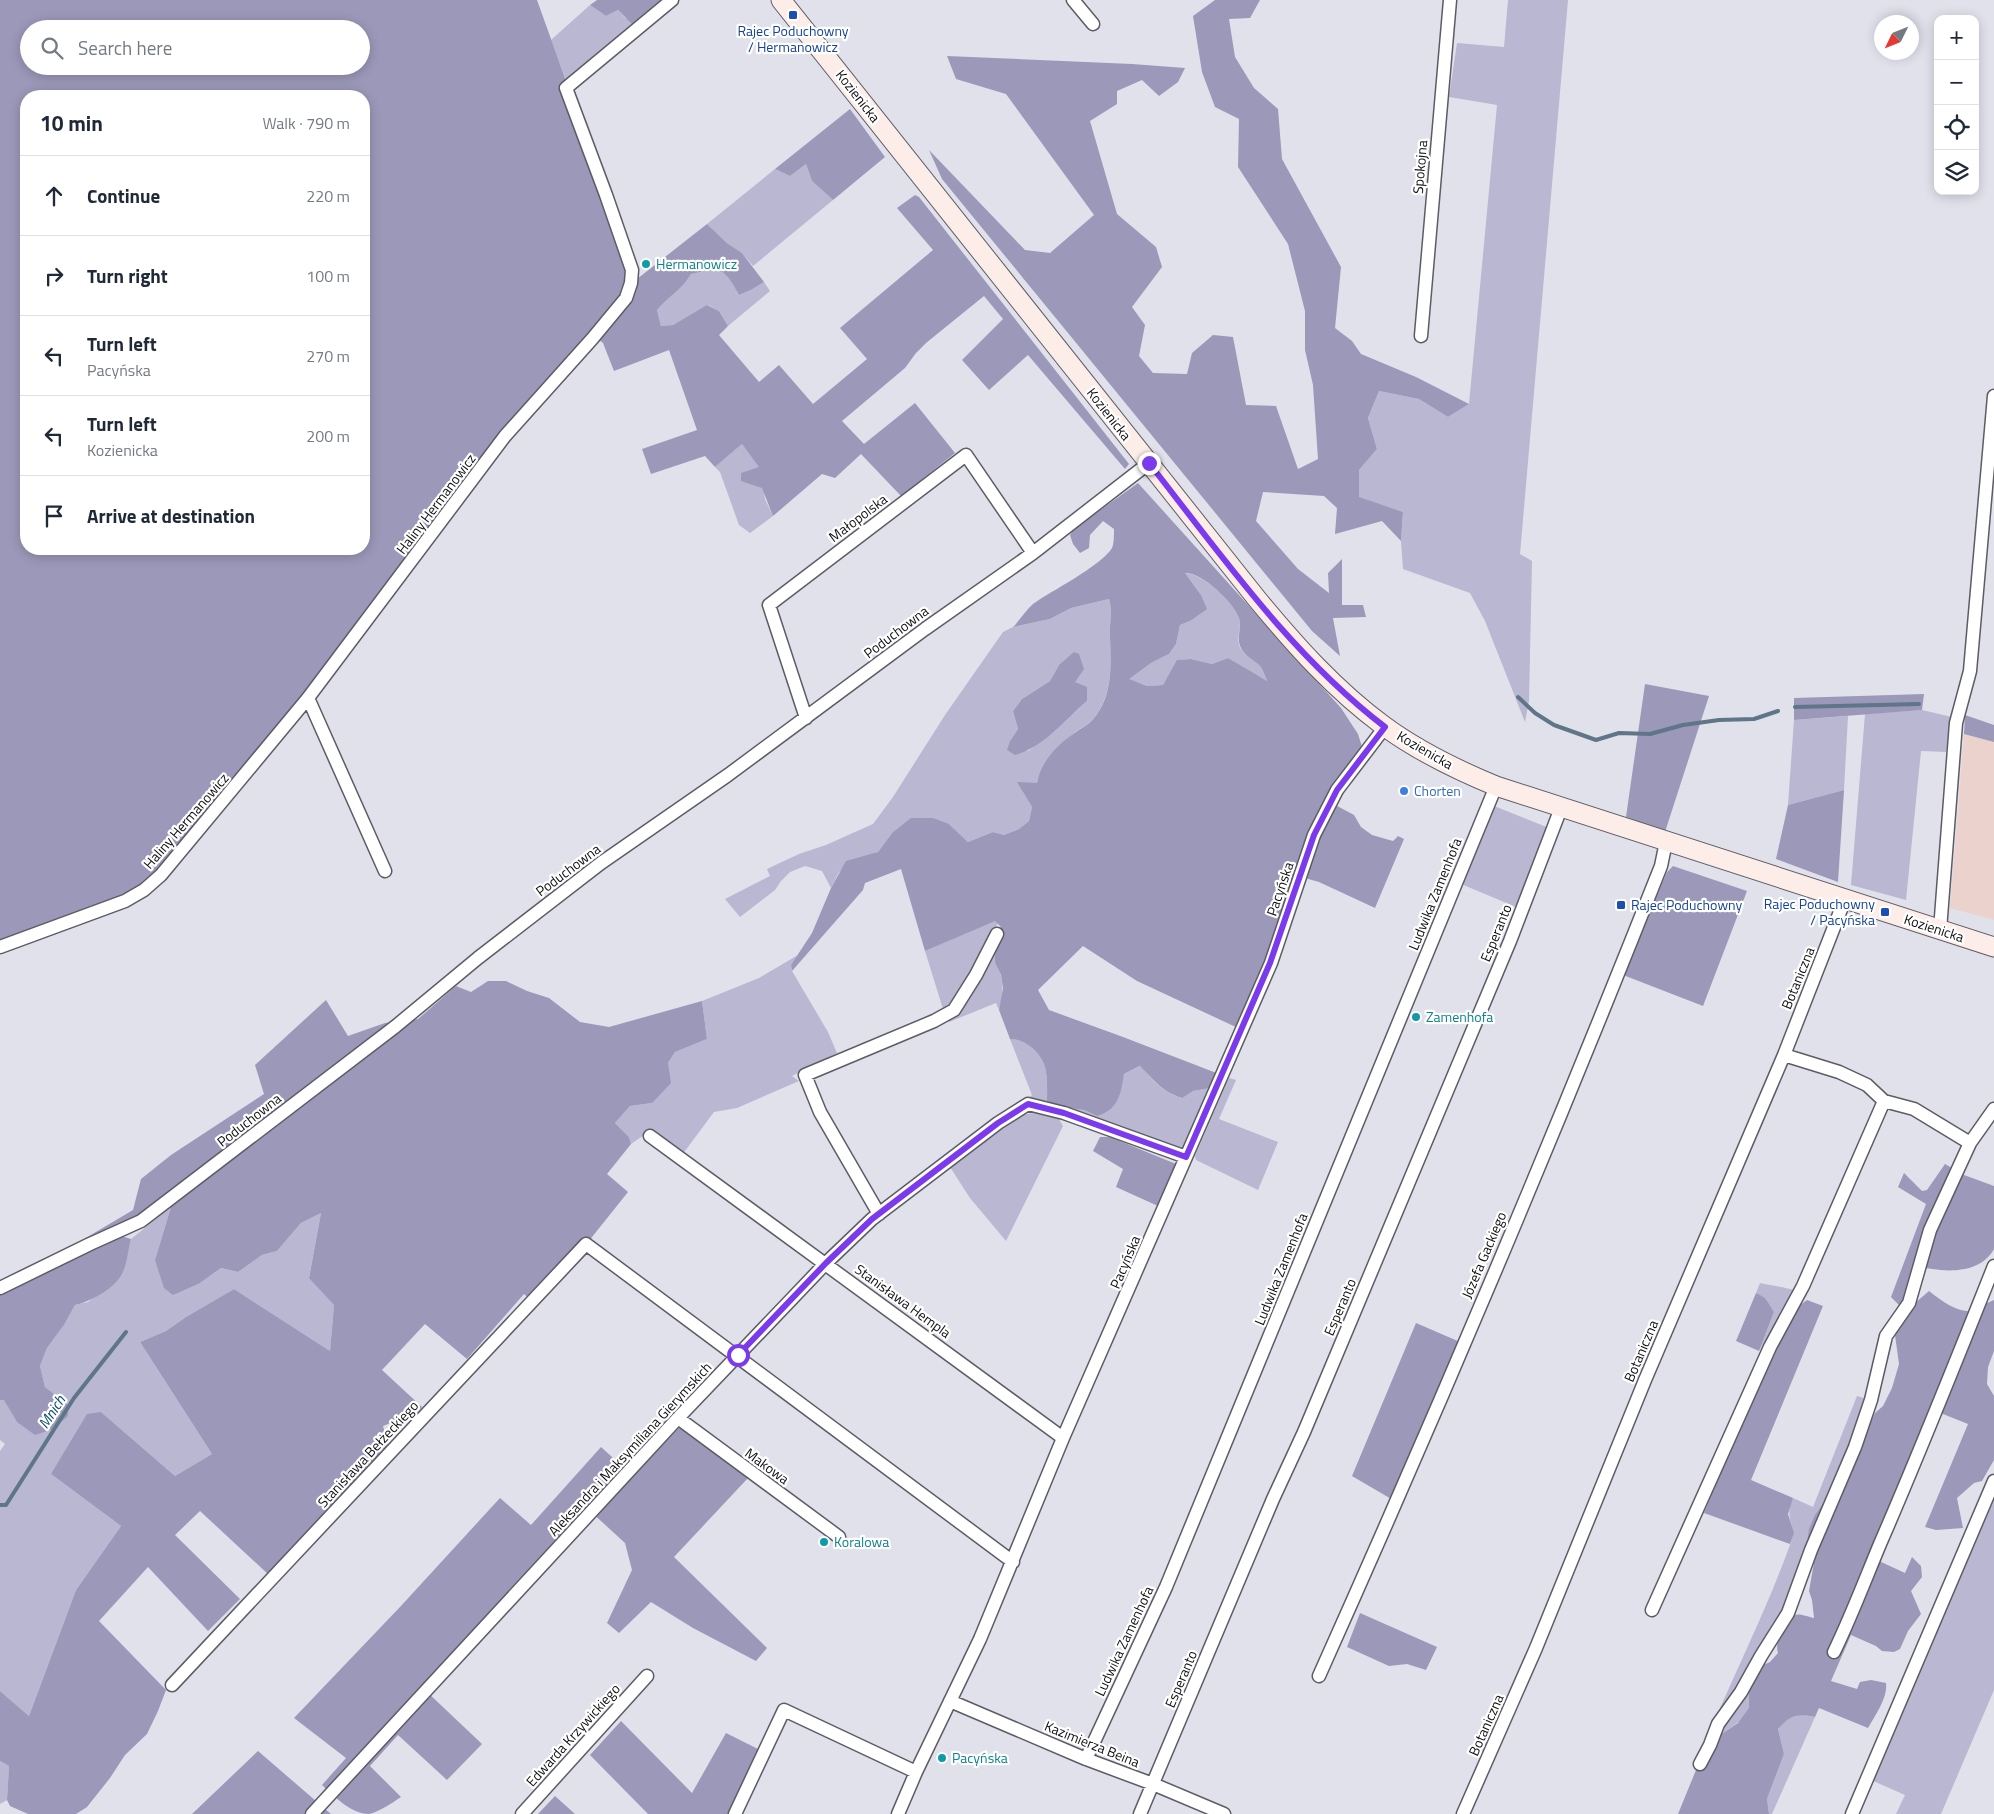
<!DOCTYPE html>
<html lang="en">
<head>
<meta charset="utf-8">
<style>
  body { margin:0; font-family:"Titillium Web",sans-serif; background:#f6f6f7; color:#1f2937 }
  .controls { position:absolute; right:15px; top:15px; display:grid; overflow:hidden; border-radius:10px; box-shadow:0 2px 12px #0003 }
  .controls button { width:45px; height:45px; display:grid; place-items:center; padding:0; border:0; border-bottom:1px solid #e0e1e3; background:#fff; color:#1f2937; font:25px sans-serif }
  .compass { position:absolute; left:1874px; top:15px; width:45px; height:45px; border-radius:50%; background:#fff; box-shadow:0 2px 12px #0003; rotate:227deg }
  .stop { position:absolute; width:15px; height:15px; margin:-11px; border:4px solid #7c3aed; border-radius:50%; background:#fff }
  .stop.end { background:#7c3aed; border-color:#fff; box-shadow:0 1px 5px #0008 }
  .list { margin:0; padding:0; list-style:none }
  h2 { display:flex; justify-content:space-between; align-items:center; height:65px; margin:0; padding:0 20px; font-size:21px }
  h2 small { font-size:16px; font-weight:400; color:#747a83 }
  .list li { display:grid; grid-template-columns:32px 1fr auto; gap:15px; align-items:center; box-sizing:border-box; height:80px; padding:0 20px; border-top:1px solid #e0e1e3 }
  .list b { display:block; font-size:19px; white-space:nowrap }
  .list p { margin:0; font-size:16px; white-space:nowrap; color:#747a83 }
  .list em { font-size:16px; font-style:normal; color:#747a83 }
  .icon { flex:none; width:28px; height:28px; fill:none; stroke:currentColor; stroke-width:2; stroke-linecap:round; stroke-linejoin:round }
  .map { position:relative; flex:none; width:1994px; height:1814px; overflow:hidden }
  .search { position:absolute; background:#fff; box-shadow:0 2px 12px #0003; left:20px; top:20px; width:350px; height:55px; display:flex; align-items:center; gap:12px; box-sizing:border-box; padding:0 18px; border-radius:28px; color:#747a83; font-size:19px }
  .panel { position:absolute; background:#fff; box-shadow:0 2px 12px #0003; left:20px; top:90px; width:350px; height:465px; border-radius:20px }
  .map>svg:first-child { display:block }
  .industrial { fill:#ecd2cd }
  .green { fill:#b9b7d1; fill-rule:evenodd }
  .forest { fill:#9b98b9; fill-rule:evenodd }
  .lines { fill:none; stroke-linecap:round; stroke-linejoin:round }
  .stream { stroke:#5e7687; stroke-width:4 }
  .street-casing { stroke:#5d5c65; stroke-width:15 }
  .secondary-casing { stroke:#5d5c65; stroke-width:21 }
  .street { stroke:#fff; stroke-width:12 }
  .secondary { stroke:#fdede8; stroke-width:19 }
  .route { stroke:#7c3aed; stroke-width:6 }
  .transit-dot { fill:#1a4fb4; stroke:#fff; stroke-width:2 }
  .culture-dot { fill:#0f9aa8; stroke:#fff; stroke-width:2 }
  .shop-dot { fill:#3f7fe0; stroke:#fff; stroke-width:2 }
  .labels { text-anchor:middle; stroke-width:4.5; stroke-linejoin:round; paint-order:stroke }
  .transit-label { font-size:14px; fill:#164399; stroke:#fff }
  .street-label { font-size:14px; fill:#0e0e11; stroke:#fff }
  .culture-label { font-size:14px; fill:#0d838f; stroke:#fff; text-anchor:start }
  .shop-label { font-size:14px; fill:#366cbe; stroke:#fff; text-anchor:start }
  .water-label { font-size:15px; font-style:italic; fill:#0e4e6c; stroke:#fff }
</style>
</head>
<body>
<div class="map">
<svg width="1994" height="1814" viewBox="0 0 1994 1814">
  <rect width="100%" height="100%" fill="#e1e1ec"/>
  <path class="industrial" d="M1964,734L1994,742V920L1950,908Z"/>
  <path class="green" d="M1508,0H1568L1520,554L1532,561L1529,701L1525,722L1485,621L1470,593L1403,569L1401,541L1403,512L1359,498V470L1377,449L1368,418L1379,391L1419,399L1448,417L1469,404L1497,105L1449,97L1457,43L1504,47Z
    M590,5L606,16L618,10L625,18L644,22L569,88L551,40Z
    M806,164L812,181L833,200L753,266L742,253L727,243L707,224L775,169L790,176Z
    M716,269L728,275L739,295L751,290L764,282L770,291L728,326L719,311L708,305L673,325L661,326L657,310C668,297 683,289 691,274Z
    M742,444L760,467L765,499L773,516L750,533L739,525L720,472L715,467Z
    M1185,573C1202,574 1235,601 1239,618C1242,628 1235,640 1241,649C1245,657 1256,660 1261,667C1264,671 1265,677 1267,682L1228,658L1212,664L1191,659L1178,660L1163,685L1147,686L1128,679L1151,663L1169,654L1176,644L1180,625L1190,621L1201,595Z
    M1109,599C1113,615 1109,622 1110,637C1111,665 1113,694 1094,718C1089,725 1079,728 1073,734C1061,745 1040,767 1037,783L1023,792L1032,807L1029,821L1019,829L1004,835L993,832L968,842L949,824L892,833L878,852L867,856L839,872L831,888L822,871L805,866L790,872L781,881L775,890L740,917L725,899L770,876L767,869L799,854L826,845L873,824L893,797L945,715L1003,632L1013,627L1050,619L1071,608ZM1059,665L1075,682L1087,701L1054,732L1028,751L1010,741L1018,729L1013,711L1022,699L1050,681Z
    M1922,710L1952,717L1946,752L1921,751L1906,900L1851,885L1865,714Z
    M1848,716L1844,790L1788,805L1794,720Z
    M1494,806L1549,828L1516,907L1461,884Z
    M995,920L998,923L953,1006L943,1009L925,951Z
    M995,954C995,962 998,966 1000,973C1004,986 1002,998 999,1010L996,1003L949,1022L948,1019Z
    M798,955L791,965L792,971L828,1032L837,1053L792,1076L799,1081L737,1108L714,1112L682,1155L647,1133L631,1144L629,1137L615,1123L630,1106L652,1103L668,1063L675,1052L707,1039L702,1001L759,978Z
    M1010,1039C1025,1039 1039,1051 1044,1064C1048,1075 1047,1090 1047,1101L1054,1106L1084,1110L1097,1116L1121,1089L1124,1074L1141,1066C1153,1081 1163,1092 1181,1098L1193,1091L1210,1088L1185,1149L1168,1147L1030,1097L1032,1095Z
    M1229,1078L1236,1080L1219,1119L1278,1142L1258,1190L1196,1160L1195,1156Z
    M1041,1112L1059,1119L1063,1126L1006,1241L970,1198L950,1167L1014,1118L1020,1115Z
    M171,1207L155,1260L200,1283L221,1268L238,1272L262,1255L277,1251L301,1223L321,1213L309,1277L334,1305L330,1351L234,1289L186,1317L166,1331L140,1342L212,1454L175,1476L101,1412L51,1474L121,1526L76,1590L29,1716L0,1691V1451L5,1444L0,1440V1400L4,1399L17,1422L67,1404L45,1387L40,1366L47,1348L64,1325L75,1305L88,1302L122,1274L131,1239Z
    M1760,1283C1768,1285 1791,1288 1796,1291L1759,1351L1774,1312L1756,1293Z
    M1857,1396L1864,1398L1866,1401L1851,1443L1807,1544L1790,1597L1756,1659L1717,1715C1742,1658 1770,1601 1791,1542C1797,1524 1783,1519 1793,1498L1813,1507Z
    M1994,1492V1690L1941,1814H1896L1905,1795L1871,1780Z
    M1752,1681C1751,1688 1751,1703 1749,1709C1743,1721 1730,1728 1720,1735L1725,1719Z
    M1798,1714L1815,1717L1772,1814H1769L1767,1799L1784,1754L1778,1729L1785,1720Z
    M0,1761L9,1766L7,1800L0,1804Z"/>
  <path class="forest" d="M0,0H537L637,279L707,224L727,243L742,253L764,282L751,290L739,295C723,266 722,268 691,274C683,289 668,297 657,310L661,326L673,325L707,305L719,311L728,326L719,335L759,382L779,365L813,404L867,359L840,328L933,250L897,208L915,195L919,197L1129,464L1125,469L1028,355L989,390L962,360L1003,319L984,296L926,343L916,353L905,368L842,421L864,444L915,403L955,453L901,496L861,454L835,478L822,474L773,516L762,488L741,481V473L759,467L742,444L715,467L705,456L651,474L642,449L697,430L669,350L614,371L603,343L593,335L151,893L0,942ZM29,29H361V66H29ZM26,96H364V549H26Z
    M597,0H669L644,22L632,24L618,10L606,16L590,5Z
    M1215,0H1260L1250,18L1229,19L1235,57L1254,88L1278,109L1282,159L1341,267L1335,328L1352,341L1361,354L1416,377L1469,404L1448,417L1419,399L1379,391L1368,418L1377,449L1359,470V497L1403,512L1401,541L1382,521L1335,534L1337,508L1324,496L1263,492L1256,521L1298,569L1329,593L1328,573L1342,559V605H1363L1366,617L1333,618L1340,656L1312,631L942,179L929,150L1025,250L1050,253L1094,215L1006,94L956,79L947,56L1132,64L1185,68L1178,82L1159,96L1142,80L1117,91V104L1090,121L1117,214L1156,247L1162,267L1132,307L1145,325L1139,356L1153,373L1187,374L1192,353L1213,335L1233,337L1246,405L1276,406L1298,469L1318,459L1313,385L1305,350V311L1288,244L1238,167L1239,119L1215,107L1202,72L1193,16Z
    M850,109L885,157L833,200L812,181L806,164L790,176L775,169Z
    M1138,483L1341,708L1358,734L1363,750L1326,800L1354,815L1361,827L1372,835L1393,841L1398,836L1404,839L1375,908L1319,882L1294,875L1266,960L1238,1028L1137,981L1083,946L1038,990L1049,1010L1123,1037L1219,1074L1210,1088L1193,1091L1182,1098C1161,1091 1155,1081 1140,1066L1124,1074C1121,1094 1118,1110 1097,1116L1084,1110L1054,1106L1047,1101C1047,1090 1048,1075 1044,1064C1039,1051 1025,1039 1010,1039L999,1010L1003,988L1001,975L995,962V954L1001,927L995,921L925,951L901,869L865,883L863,890L792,971L791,965L812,933L831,888L846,861L878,852L892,833L911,818H933L949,824L968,842L993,832L1004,835L1019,829L1029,821L1032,807L1017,782L1037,783C1041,761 1058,744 1076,732C1081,728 1090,724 1094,718C1113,695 1111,665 1110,637C1109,623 1113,613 1109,599L1071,608L1050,619L1013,627C1020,620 1026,610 1033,604C1051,591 1101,566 1112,548C1114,544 1114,535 1114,529L1103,521L1090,535L1089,548L1080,553L1073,544L1070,535L1074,529ZM1185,573C1201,572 1234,602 1239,618C1242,628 1236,639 1241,648C1244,656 1255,660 1261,667C1263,670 1265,676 1267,681L1228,658L1212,664L1191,659L1177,660L1163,685L1147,686L1129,679L1151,663L1169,654L1176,644L1180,625L1190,621L1207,609L1201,595Z
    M1074,652L1079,654L1084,669L1075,682L1087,687V701C1065,720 1044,747 1015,755L1007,750L1010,741L1018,729L1013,711L1022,699L1050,681L1059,665Z
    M1645,684L1709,696L1665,832L1626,817Z
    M1924,694L1922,710L1794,720V698Z
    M1965,715L1994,725V742L1964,734Z
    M1844,790L1838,882L1776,859L1788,805Z
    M1673,866L1747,891L1703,1006L1623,975L1667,872Z
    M488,981H506L527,991L549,998L580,1022L609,1027L702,1001L707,1039L675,1052L668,1063L671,1083L652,1103L630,1106L615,1123L629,1137L631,1144L607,1174L628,1192L592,1237L579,1258L537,1306L524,1294L467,1359L425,1324L382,1370L422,1407L412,1420H398L383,1426L388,1445L269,1575L200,1511L175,1535L240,1599L208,1631L148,1567L99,1621L166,1690L158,1711L147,1734L125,1755L110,1778L87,1807L76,1814H28L10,1806L7,1800L9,1766L0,1761V1691L29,1716L76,1590L121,1526L51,1474L87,1414L101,1412L175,1476L212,1454L140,1342L166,1331L186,1317L234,1289L330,1351L334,1305L309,1278L321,1213L301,1223L277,1251L262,1255L238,1272L221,1268L200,1283L173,1295L164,1288L155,1260L171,1207L163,1198L140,1214L84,1239L133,1210L141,1179L171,1155L264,1094L255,1065L326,1000L348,1036L385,1023L418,1019L456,986L471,992Z
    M1100,1137H1110L1176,1164L1158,1206L1116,1187L1123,1169L1093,1151Z
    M1945,1164L1964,1175L1994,1186V1249C1979,1276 1942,1272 1916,1266L1908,1294L1900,1306L1891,1297L1926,1204L1898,1187L1904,1173L1922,1191L1927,1190Z
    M121,1236L131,1239C128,1250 127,1264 122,1274C115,1288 90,1302 75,1305L64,1325L47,1348L40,1366L45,1387L67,1404L68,1416L53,1429L35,1435L17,1422L4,1400H0V1293Z
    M1929,1291C1946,1304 1958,1314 1981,1311L1985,1304L1994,1300V1351L1988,1367L1987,1384L1994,1396V1460L1982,1481L1974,1483L1957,1498L1963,1528L1936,1530L1925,1527L1968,1424L1933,1410L1879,1561L1905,1573L1912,1557L1921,1566L1922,1577L1911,1591L1921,1614L1908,1631L1900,1649L1894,1652L1882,1651L1876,1646L1851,1635L1831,1681L1857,1689L1860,1682L1871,1680L1886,1683C1888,1698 1875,1715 1868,1728L1819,1708L1815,1717C1797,1713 1790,1715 1778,1729L1784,1754L1767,1799L1769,1814H1678L1696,1770L1706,1766L1720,1735L1738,1723L1749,1708V1693L1752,1681L1759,1667L1770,1662L1778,1653C1774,1643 1784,1619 1794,1615C1800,1613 1809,1617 1814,1618L1812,1600L1809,1591L1815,1557L1807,1544L1809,1529L1815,1515L1853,1462L1875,1413L1883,1406L1892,1388L1899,1364L1895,1335L1901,1320L1915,1303Z
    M1756,1293L1765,1298L1774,1312L1759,1351L1736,1341Z
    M1807,1300L1823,1306L1751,1480L1793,1498L1788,1514L1794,1533L1790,1544L1704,1513L1764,1368L1795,1309Z
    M1416,1323L1460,1342L1393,1500L1352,1476Z
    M680,1427L748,1478L674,1557L767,1648L756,1661L693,1628L651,1602L619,1633L607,1623L632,1570L625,1543L589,1510L426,1691L482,1744L447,1780L398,1735L370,1766L401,1797C392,1803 379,1812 369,1814C351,1814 334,1796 322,1785L346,1758L294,1718L400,1607L500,1498L531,1525L601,1447L633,1476Z
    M1360,1613L1437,1647L1426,1670L1407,1664L1389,1666L1347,1647Z
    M621,1721L692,1793L726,1733L758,1749L728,1814H648L590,1755Z
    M258,1751L331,1814H192Z
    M555,1796L575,1814H538Z"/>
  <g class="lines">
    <path class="stream" d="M1518,697L1535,713L1554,725L1596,740L1619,733L1650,734L1683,725L1719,720L1754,719L1778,711
      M1795,707L1919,704
      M0,1505H6L74,1398L126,1332"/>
    <g class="street-casing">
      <path id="street" d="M1073,0L1093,24
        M1421,336L1450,0
        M308,698L385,871
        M806,718L769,605L966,455L1033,553
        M1940,930L1956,723L1970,671L1994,396
        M0,947L125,901L144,890L161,875L308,698L505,436L592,339L626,298L631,283L632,270L606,195L566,88L672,0
        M1784,1055L1839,1072L1867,1085L1884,1101L1914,1109L1970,1143
        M650,1136L1063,1438
        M879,1214L820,1112L805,1075L934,1021L954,1010L976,975L997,934
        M0,1288L90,1244L141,1221L396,1026L478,958L601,863L728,775L925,629L1033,553L1149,463
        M678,1418L839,1537
        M1652,1610L1770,1347L1803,1286L1884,1101
        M1834,1652C1851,1617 1865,1580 1880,1544C1920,1452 1957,1359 1994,1266
        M1319,1676C1439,1408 1553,1139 1661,866L1666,842
        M172,1685L586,1244L1013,1562
        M950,1701L1086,1759L1153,1784L1224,1814
        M1086,1759L1166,1587L1496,786
        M1700,1764L1710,1745L1718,1724L1741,1692L1761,1656L1788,1613L1811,1550L1855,1447L1871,1400L1886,1336L1909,1303L1930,1230L1970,1143L1994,1109
        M312,1814L678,1418L826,1263L872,1219L998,1123L1028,1104L1064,1113L1186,1157
        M522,1814L647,1676
        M735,1814L784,1710L916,1772
        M898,1814L916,1772L980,1639L1063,1438L1271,963L1314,835L1337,790L1385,727
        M1140,1814L1273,1499L1304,1432L1510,941L1561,808
        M1463,1814L1536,1648L1645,1380L1784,1055L1845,899
        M1852,1814L1994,1481"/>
    </g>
    <g class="secondary-casing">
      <path id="secondary" d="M781,0L1257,599C1296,646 1335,690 1384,726C1418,751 1457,770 1496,786L1994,947"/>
    </g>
    <use href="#street" class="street"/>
    <use href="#secondary" class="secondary"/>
  </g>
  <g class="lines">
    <path class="route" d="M738,1355L826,1263L872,1219L998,1123L1028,1104L1064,1113L1186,1157L1270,963L1314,835L1337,790L1385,727C1291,655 1222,556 1149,463"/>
  </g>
  <g class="transit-dot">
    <rect x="788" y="10" width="10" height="10" rx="2.5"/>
    <rect x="1616" y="900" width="10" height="10" rx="2.5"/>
    <rect x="1880" y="907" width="10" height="10" rx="2.5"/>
  </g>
  <g class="culture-dot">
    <circle cx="646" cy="264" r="5"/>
    <circle cx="1416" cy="1017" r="5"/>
    <circle cx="824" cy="1542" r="5"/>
    <circle cx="942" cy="1758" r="5"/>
  </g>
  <circle class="shop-dot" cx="1404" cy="791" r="5"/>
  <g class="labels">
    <g class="transit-label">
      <text x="793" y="36">Rajec Poduchowny<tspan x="793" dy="16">/ Hermanowicz</tspan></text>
      <text x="1875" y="909" text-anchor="end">Rajec Poduchowny<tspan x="1875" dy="16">/ Pacyńska</tspan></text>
      <text x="1631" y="910" text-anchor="start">Rajec Poduchowny</text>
    </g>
    <g class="street-label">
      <text transform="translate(858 96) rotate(52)" y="5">Kozienicka</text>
      <text transform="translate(1420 167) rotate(-85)" y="5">Spokojna</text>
      <text transform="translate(1109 414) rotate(52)" y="5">Kozienicka</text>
      <text transform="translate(436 504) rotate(-53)" y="5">Haliny Hermanowicz</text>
      <text transform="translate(858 518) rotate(-37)" y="5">Małopolska</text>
      <text transform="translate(896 632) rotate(-37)" y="5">Poduchowna</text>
      <text transform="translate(1425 750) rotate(30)" y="5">Kozienicka</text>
      <text transform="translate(186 821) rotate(-49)" y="5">Haliny Hermanowicz</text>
      <text transform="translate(568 870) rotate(-37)" y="5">Poduchowna</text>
      <text transform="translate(1280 889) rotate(-71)" y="5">Pacyńska</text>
      <text transform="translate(1435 894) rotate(-68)" y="5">Ludwika Zamenhofa</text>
      <text transform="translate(1934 928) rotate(18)" y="5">Kozienicka</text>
      <text transform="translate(1496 933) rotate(-68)" y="5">Esperanto</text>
      <text transform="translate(1798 978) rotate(-68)" y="5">Botaniczna</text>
      <text transform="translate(249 1120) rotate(-38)" y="5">Poduchowna</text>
      <text transform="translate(1484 1255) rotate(-67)" y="5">Józefa Gackiego</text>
      <text transform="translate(1125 1262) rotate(-67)" y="5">Pacyńska</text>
      <text transform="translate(1281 1269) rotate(-68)" y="5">Ludwika Zamenhofa</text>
      <text transform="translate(903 1301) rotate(36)" y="5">Stanisława Hempla</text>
      <text transform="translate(1340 1307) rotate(-67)" y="5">Esperanto</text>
      <text transform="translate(1641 1351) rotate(-67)" y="5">Botaniczna</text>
      <text transform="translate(630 1449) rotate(-47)" y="5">Aleksandra i Maksymiliana Gierymskich</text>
      <text transform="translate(368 1454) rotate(-47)" y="5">Stanisława Bełżeckiego</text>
      <text transform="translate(767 1466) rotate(36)" y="5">Makowa</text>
      <text transform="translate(1124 1641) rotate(-65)" y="5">Ludwika Zamenhofa</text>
      <text transform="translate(1181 1679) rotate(-67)" y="5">Esperanto</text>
      <text transform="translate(1486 1725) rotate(-66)" y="5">Botaniczna</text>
      <text transform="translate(573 1735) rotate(-48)" y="5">Edwarda Krzywickiego</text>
      <text transform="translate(1092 1744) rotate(22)" y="5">Kazimierza Beina</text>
    </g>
    <g class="culture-label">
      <text x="656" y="269">Hermanowicz</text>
      <text x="1426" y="1022">Zamenhofa</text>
      <text x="834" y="1547">Koralowa</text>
      <text x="952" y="1763">Pacyńska</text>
    </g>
    <g class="shop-label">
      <text x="1414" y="796">Chorten</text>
    </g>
    <g class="water-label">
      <text transform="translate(52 1412) rotate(-57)" y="5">Mnich</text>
    </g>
  </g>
</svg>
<div class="controls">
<button>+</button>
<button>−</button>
<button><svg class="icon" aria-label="locate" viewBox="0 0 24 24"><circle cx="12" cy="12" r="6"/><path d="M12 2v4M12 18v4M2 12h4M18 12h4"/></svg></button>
<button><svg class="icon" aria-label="layers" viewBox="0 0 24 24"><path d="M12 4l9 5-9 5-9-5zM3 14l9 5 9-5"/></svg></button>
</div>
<svg class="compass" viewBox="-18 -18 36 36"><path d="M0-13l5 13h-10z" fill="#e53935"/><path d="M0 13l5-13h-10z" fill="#747a83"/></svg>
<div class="stop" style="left:738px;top:1355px"></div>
<div class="stop end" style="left:1149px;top:463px"></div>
<div class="search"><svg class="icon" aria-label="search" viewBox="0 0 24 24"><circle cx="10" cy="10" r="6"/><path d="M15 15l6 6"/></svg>Search here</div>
<section class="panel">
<h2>10 min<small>Walk · 790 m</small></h2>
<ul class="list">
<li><svg class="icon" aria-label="ahead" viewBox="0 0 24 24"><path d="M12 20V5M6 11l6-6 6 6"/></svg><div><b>Continue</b></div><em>220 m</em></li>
<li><svg class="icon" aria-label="right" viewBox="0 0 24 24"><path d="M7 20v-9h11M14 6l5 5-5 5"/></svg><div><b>Turn right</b></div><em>100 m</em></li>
<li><svg class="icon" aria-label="left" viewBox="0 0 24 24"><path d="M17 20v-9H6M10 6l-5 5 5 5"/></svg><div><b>Turn left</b><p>Pacyńska</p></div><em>270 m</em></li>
<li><svg class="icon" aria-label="left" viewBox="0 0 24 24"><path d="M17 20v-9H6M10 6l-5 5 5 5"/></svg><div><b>Turn left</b><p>Kozienicka</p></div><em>200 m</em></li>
<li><svg class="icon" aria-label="arrive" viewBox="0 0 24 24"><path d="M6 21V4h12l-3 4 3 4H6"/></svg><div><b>Arrive at destination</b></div></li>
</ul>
</section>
</div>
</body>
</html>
